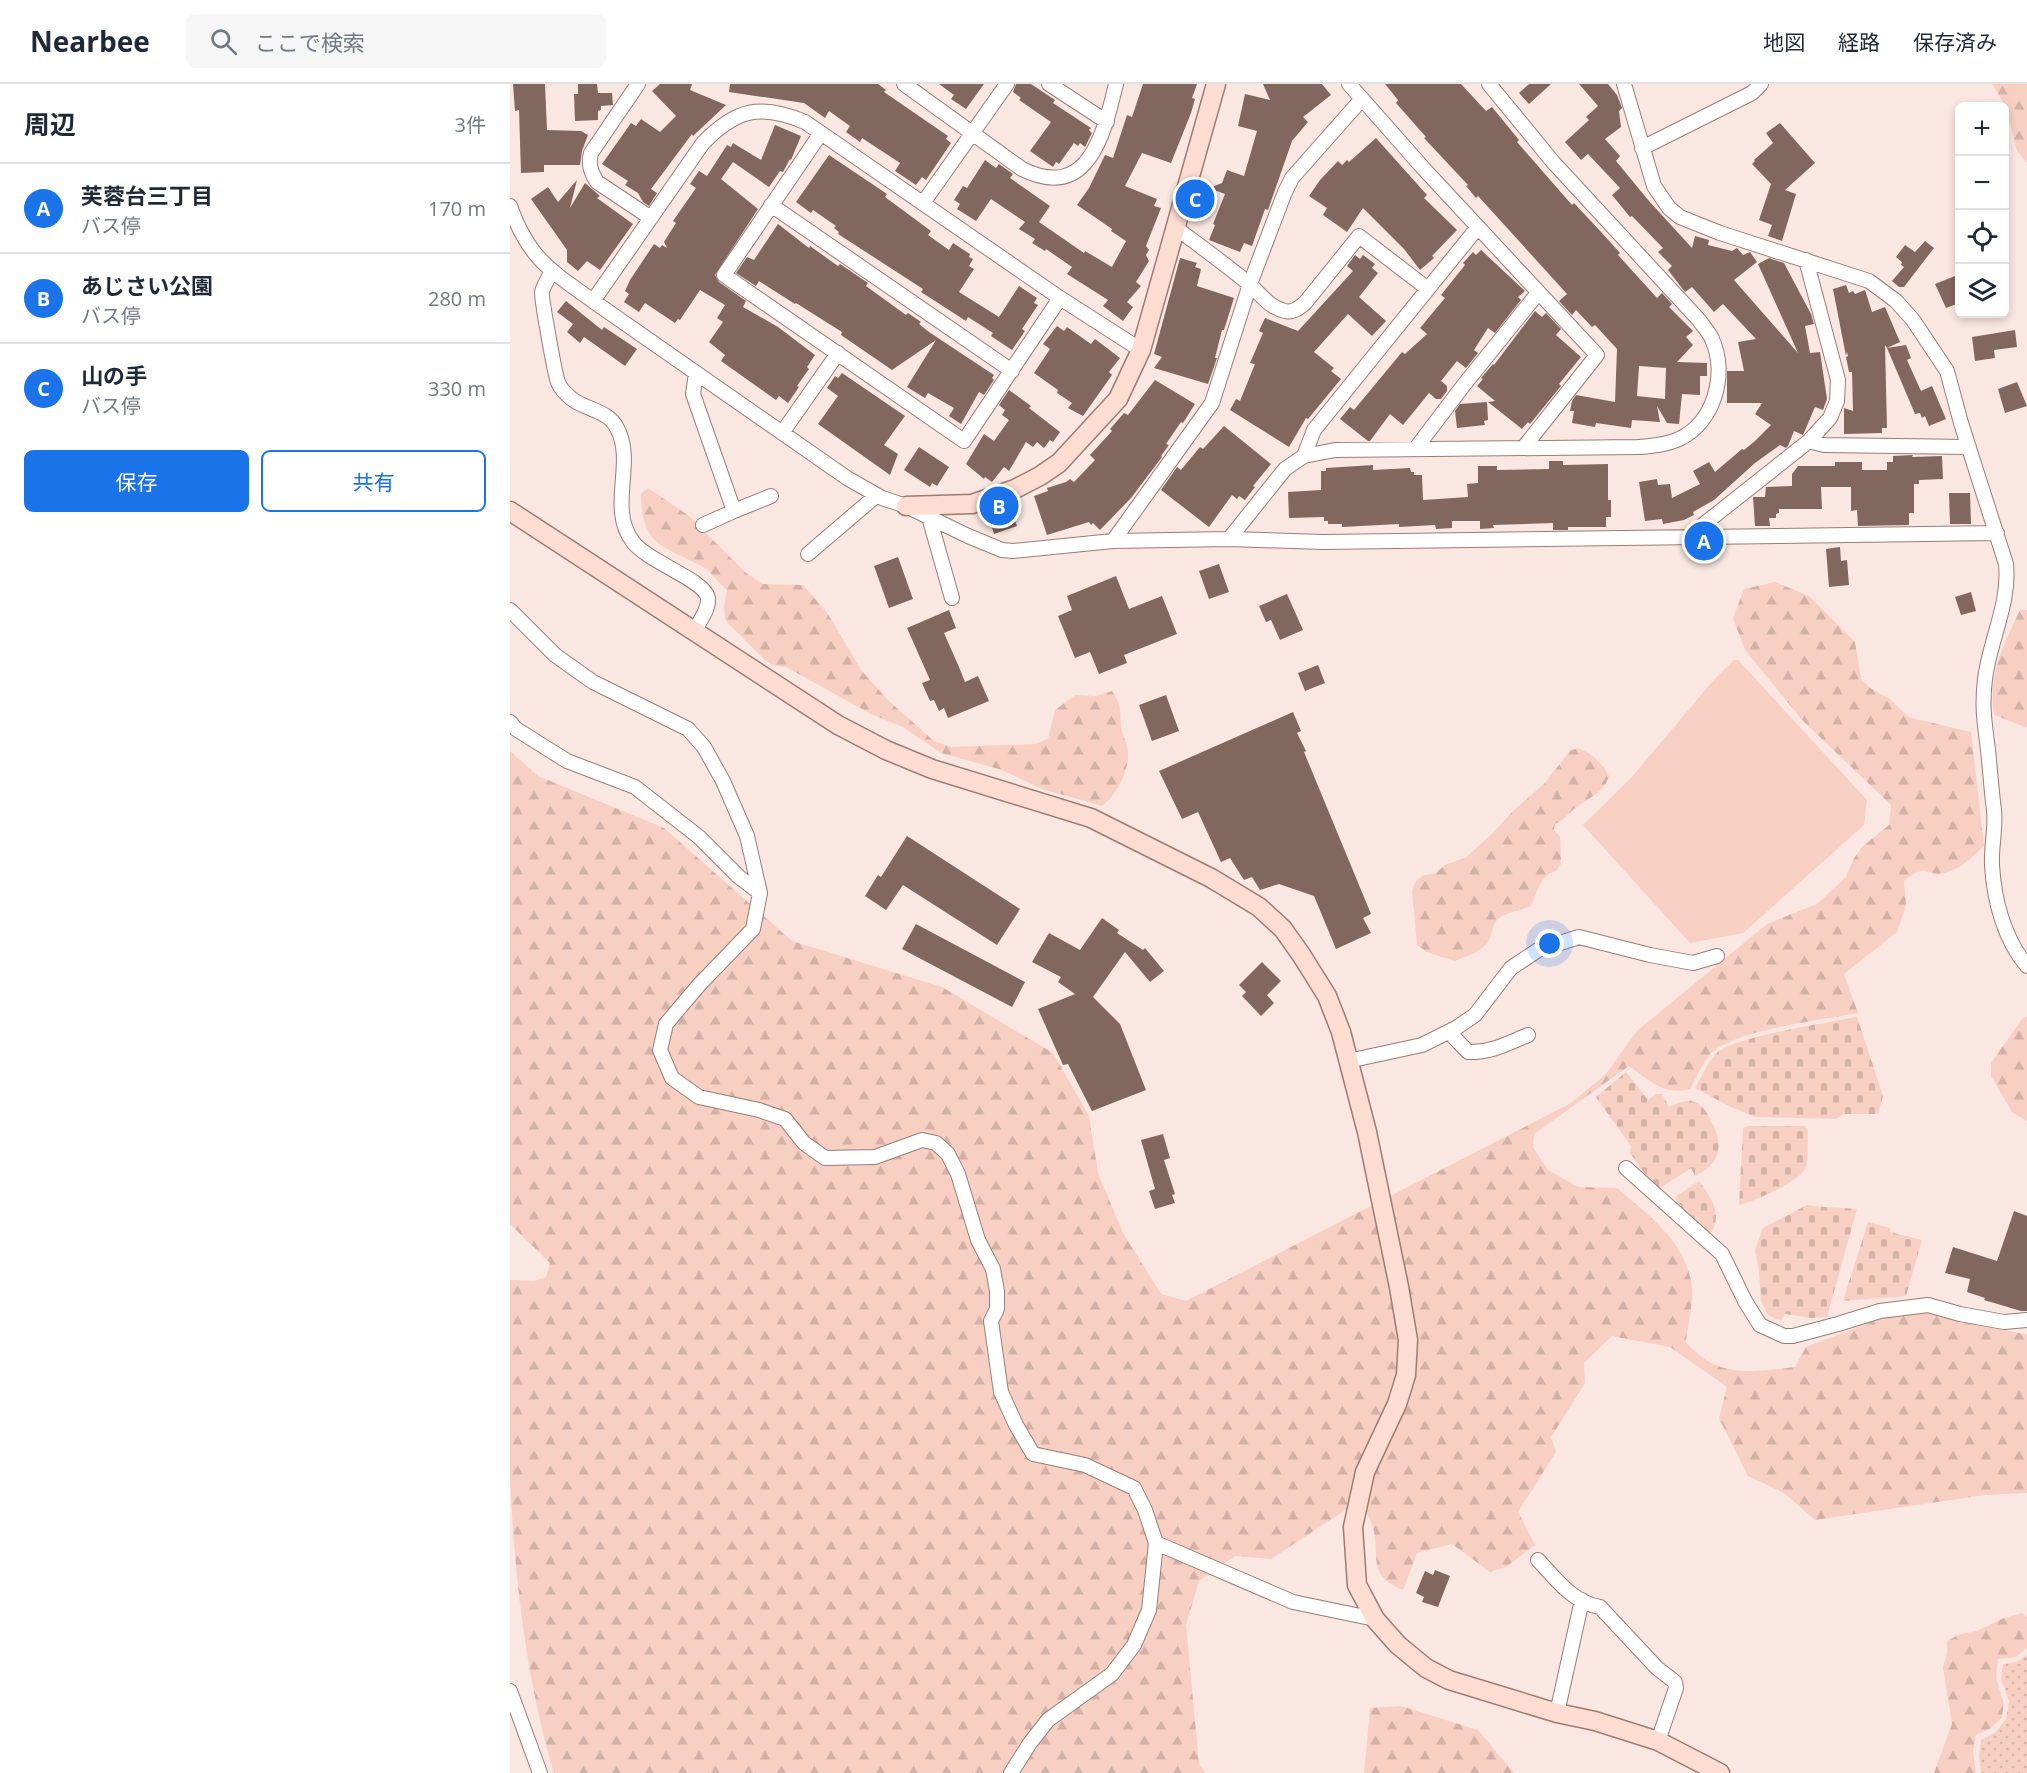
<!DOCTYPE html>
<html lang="ja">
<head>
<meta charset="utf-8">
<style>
  body { margin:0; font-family:"Open Sans","Noto Sans JP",sans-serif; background:#f6f6f7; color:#1f2937 }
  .controls { position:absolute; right:18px; top:18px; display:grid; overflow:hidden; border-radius:9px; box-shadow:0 3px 9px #0003 }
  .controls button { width:54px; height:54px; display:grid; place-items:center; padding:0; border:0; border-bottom:2px solid #e0e1e3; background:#fff; color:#1f2937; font:30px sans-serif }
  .you { position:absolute; left:1040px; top:860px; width:21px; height:21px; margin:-15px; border:4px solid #fff; border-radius:50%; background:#1a73e8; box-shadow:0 0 0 9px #1a73e833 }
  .badge { display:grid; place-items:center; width:39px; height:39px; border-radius:50%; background:#1a73e8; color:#fff; font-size:20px; font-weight:700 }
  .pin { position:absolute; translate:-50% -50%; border:3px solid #fff; box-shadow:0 2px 6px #0006 }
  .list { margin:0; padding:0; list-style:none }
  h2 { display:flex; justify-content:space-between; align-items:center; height:78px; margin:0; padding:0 24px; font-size:26px }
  h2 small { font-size:20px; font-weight:400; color:#747a83 }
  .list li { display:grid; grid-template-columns:39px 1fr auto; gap:18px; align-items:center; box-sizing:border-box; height:90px; padding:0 24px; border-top:2px solid #e0e1e3 }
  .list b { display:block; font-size:22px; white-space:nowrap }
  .list p { margin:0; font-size:20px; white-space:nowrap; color:#747a83 }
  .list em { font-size:20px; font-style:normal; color:#747a83 }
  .actions { display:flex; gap:12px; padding:18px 24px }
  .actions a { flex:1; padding:14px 0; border:2px solid #1a73e8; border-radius:9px; text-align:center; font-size:21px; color:#1a73e8 }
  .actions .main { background:#1a73e8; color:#fff }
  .icon { flex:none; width:33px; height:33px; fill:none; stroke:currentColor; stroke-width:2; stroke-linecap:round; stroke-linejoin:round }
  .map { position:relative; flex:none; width:1517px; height:1689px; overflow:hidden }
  header { display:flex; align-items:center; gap:36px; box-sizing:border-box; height:84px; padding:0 30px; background:#fff; border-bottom:2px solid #e0e1e3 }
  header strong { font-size:28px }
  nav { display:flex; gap:33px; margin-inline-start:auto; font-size:21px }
  .search { width:420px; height:54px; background:#f6f6f7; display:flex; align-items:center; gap:15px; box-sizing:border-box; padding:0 21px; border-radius:9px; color:#747a83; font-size:22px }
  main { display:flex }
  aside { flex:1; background:#fff }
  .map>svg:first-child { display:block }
  .grass { fill:url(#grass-dots) }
  .forest { fill:url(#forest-firs) }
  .cemetery { fill:url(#cemetery-stones) }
  .park { fill:#f7cfc3 }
  .building { fill:#82675e; fill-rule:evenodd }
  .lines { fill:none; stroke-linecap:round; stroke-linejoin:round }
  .street-casing { stroke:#997d74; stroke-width:16 }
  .secondary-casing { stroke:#997d74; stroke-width:21 }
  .street { stroke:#fff; stroke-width:14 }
  .secondary { stroke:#fddcd2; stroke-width:18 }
</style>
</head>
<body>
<header>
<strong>Nearbee</strong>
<div class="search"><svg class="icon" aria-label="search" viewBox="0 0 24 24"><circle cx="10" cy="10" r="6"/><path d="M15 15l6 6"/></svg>ここで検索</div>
<nav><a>地図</a><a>経路</a><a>保存済み</a></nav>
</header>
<main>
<aside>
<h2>周辺<small>3件</small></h2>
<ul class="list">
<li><span class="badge">A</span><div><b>芙蓉台三丁目</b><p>バス停</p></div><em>170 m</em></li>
<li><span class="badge">B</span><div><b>あじさい公園</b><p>バス停</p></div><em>280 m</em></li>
<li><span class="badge">C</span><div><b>山の手</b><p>バス停</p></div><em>330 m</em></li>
</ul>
<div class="actions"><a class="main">保存</a><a>共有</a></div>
</aside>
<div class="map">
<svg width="1517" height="1689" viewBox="0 0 1517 1689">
  <defs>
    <pattern id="grass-dots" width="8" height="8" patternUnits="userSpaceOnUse" patternTransform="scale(1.5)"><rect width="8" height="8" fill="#f7cfc3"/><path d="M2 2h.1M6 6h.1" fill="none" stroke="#d4b1a7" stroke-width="1.8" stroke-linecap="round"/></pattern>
    <pattern id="forest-firs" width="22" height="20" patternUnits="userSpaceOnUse" patternTransform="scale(1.5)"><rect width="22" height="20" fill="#f7cfc3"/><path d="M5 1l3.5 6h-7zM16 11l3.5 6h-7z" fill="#d4b1a7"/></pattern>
    <pattern id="cemetery-stones" width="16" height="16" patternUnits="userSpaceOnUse" patternTransform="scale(1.5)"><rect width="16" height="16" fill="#f7cfc3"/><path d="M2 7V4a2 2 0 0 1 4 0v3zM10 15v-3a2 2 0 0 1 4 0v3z" fill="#d4b1a7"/></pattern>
  </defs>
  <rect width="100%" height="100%" fill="#fbe7e1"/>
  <path class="grass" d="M1517,1571V1689H1471L1469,1672L1471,1656L1486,1648L1496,1635L1499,1617L1491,1595L1493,1580L1507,1578Z"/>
  <path class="forest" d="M1482,0H1517V79L1507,67L1496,23Z
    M138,404L178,431L235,488L252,500L293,501L318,530L351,586L379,617L424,657L441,663L525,660L538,655L545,626L565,611L586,612L602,607C612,622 610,625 611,642C612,651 618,660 618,669C619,687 606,712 592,722L532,705L492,686L431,669L393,643L361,630L276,583L262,581L256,577L215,536L214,522L217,506C208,499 201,487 193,483C153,461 132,464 131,410Z
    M1265,498L1299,512L1345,558L1351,595L1360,604L1380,615L1398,633L1461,648L1474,762C1461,774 1451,785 1434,789C1415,793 1417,778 1394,797L1396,822L1387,848L1334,890L1348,929C1314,936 1218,946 1198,973C1191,982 1186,995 1180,1005C1153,1012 1140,996 1119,982L1024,1050L1023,1063L1038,1086L1068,1103L1107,1104C1139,1132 1177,1158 1182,1204C1184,1217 1177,1244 1176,1258C1207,1295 1242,1288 1285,1283L1296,1263L1375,1233L1412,1227L1517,1251V1409L1475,1411L1305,1436L1274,1409L1238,1392L1209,1334L1217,1303L1160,1263L1102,1252L1074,1279L1075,1299L1041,1353L1046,1368L1008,1428L1025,1461L996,1483L980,1488L942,1460L907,1469L893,1506C853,1490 873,1467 861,1438C858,1430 853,1424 849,1417L761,1475L725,1472L689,1497L676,1541L689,1680L695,1689H44C16,1596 4,1490 0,1392C0,1327 0,1261 0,1196L24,1197L36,1193L40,1179L0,1140V667L28,692L154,744L282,857L432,903L543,969L579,1032L588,1089L613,1149L651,1210L676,1217L1061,1019L1095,991L1128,946L1257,840L1307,820L1336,793L1344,774L1352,763L1379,741L1381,721L1293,637L1235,566L1223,534L1234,505Z
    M1510,526H1517V644L1484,631C1478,588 1493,563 1510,526Z
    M1067,664C1082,669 1091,678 1099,692C1094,709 1080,713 1068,722C1059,728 1055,736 1045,740L1044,746L1050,753L1051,780L1046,787C1030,791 1027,808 1021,822C1010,827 994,828 987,836C983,841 982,848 980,854C973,868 959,871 945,877L917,868L907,861L902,807L906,797L914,791L924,790L935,781L955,774L983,749L1004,726L1034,700L1060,667Z
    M1517,932V1037L1502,1028L1481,992V979L1512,935Z
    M1512,1529L1517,1533V1564L1506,1573L1488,1575L1486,1594L1494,1620L1492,1633L1481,1644L1466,1651L1463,1668L1466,1689H1424L1442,1640L1433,1583L1437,1569V1557L1450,1550L1467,1547L1494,1534Z
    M891,1622L968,1646L1004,1689H854L860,1624Z"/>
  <path class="cemetery" d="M1347,933L1373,1012L1368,1030H1335L1325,1035L1246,1033L1221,1023L1185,1004C1192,993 1197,978 1207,969C1225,952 1318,939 1347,933Z
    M1116,988L1138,1016L1146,1010H1152L1159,1023C1166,1020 1175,1016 1182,1017C1193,1020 1197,1029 1201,1037C1214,1061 1211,1080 1185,1092L1181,1084L1150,1104L1146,1105L1120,1069L1121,1062L1086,1013Z
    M1237,1042H1295L1298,1047C1297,1057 1299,1075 1295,1085C1288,1098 1244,1118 1229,1121L1233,1044Z
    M1189,1097C1201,1114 1213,1129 1201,1149L1180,1136L1165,1113Z
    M1297,1121C1314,1124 1330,1123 1347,1125L1317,1233L1301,1234L1275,1230L1271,1237L1258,1231L1251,1217L1249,1188L1245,1166L1253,1144Z
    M1358,1138L1380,1144V1148L1412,1156L1396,1212L1333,1217Z"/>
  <path class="park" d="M1224,576H1228L1357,716L1354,741L1233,849L1180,859L1073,741L1121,694L1202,598Z"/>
  <path class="building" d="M3,0H35L37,46L71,47L78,51L72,67L70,81H34V88L11,89L9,26L5,27Z
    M68,0H87L88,9H102L103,21L91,22V26L88,27V36L65,37L64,10H68Z
    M150,0H182L180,6L216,21L183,52L182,50L141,105L147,109L139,122L133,118L128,109L115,101L118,97L92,80L121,39L126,42L131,35L150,48L166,32L142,7Z
    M220,0H368L376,6L374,8L438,52L436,55L441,59L416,96L412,93L406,101L385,87L390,79L352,54L350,58L336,48L340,42L319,27L315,34L294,19L219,8Z
    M429,0H474L456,25L441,15L444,11Z
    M506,0H521L545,16L543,19L581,44L579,46L582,49L575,63L570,59L568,62L564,59L549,80L546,78L543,83L520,67L541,38L509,16L511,14L503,8Z
    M633,0H687L682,14L685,15L681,29L661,79L632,69L615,102L647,115L644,122L651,124L636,162L639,166L636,171L639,177L626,198L631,202L617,218L623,223L613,237L593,222L598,216L557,190L562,183L536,165L535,167L522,159L525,155L509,145L515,138L481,115L466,137L447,125L450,120L444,116L453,102L457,104L475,76L486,84L489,80L503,90L500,94L540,122L529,138L574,169L575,167L602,183L616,157L601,147L602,145L567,121L579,104L595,71L603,74L617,31L622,33Z
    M753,0H812L821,11L793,33L798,38L782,57L758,126L755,125L742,162L734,159L730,168L699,156L705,141L703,140L715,110L699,104L712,99L717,86L734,92L747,47L728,42L735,10L760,16Z
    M875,0H951L976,27L982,23L1009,56L1007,58L1062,121L1064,119L1092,149L1110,169L1108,171L1147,214L1152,209L1162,220L1159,223L1183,247L1176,253L1183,261L1167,278L1197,279V292H1190V311L1172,310L1169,340L1157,339L1147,322L1150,338L1122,336L1121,344L1086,339L1085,343L1062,339L1064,327H1060L1062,317L1066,311L1105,318L1107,265L1085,241L1082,243L1066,226L1062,231L1049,217L1057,210L968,112L966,114L956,102L958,101L914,54L916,53L886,19L888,16ZM1129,282L1156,284L1155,315L1127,312Z
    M1019,0H1041L1019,20L1009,9Z
    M1069,0H1098L1107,11L1112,24L1109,27L1111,43L1095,55L1110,72L1106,77L1139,117L1182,164L1185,152L1199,156L1198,161L1222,167L1227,164L1233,171L1240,168L1247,178L1224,196L1288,269L1248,180L1259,174L1274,179L1301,230L1304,240L1295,242L1300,269L1310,268L1317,315L1313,326L1305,323L1293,351L1284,347L1278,362L1276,364L1270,361L1245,379L1204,416L1183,428L1184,431L1174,436L1153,440L1152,435L1135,437L1129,398L1147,395L1148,401L1160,400L1162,414L1190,400L1183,387L1199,378L1205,388L1232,365L1234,366L1245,357L1261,341L1245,330L1252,319H1217V287H1234L1228,258L1246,255L1213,220L1204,228L1182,203L1175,208L1158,186L1162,182L1148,168L1153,164L1122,132L1120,133L1102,111L1110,104L1078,70L1071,76L1055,58L1079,36L1076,33L1088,22Z
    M1270,39L1305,79L1275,106L1286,110L1272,157L1258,152L1262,141L1249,136L1261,100L1242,80L1245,77L1244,76L1263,59L1256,49Z
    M265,41L291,52L281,76L280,75L273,88L270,87L259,103L223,78L211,95L248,125L205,191L209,198L236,217L233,223L268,243L305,271L297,283L299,285L287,302L289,303L278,319L269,312L266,316L211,277L215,271L199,258L213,238L207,234L215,221L190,206L170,236L168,235L165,239L135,219L129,228L114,218L119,210L115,207L120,196L144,160L150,164L152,161L157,164L154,158L166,139L163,137L186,104L180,100L189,87L197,92L217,61L221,63L223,59L251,76Z
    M866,54L917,111L914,114L947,146L922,172L924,174L910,186L894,165L853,124L837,148L813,131L817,124L799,112L810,96L828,77L832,81L837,76L839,78Z
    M319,71L377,110L375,113L421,147L418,151L439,166L443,159L460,170L459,173L463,175L459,182L464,185L449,208L489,233L509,202L527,214L524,219L528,221L512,245L515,247L502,266L481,252L483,249L458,233L456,237L411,208L413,205L328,150L329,148L324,144L326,142L303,126L301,129L286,118Z
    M67,96L60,124L75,99L90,112L87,114L123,140L90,186L77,177L68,187L57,178V166L21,115L38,103L48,118Z
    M268,140L299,164L300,162L328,182L330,180L358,199L356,202L396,231L398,229L411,238L409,240L419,248L484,291L482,294L484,296L474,311L469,308L451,340L439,332L444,324L418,309L415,314L397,303L426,256L382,286L331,251L332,248L286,219L285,220L249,197L246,202L226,189L237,173L244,176Z
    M1415,157L1424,164L1394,203H1389L1382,197L1394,183L1391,181L1392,178L1386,173L1395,161L1405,168Z
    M971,166L1015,207L1008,213L1011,216L985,249L978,244L964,266L968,269L956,284L947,277L931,297L937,302V307L931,315H926L919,309L893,341L880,330L860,357H858L830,335L840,323L844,326L892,268L895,270L917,250L910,244L935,214L931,211L955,181L953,179L963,168L966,171Z
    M845,171L850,175L853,171L865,180L862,184L868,189L849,213L876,237L862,252L838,230L804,268L824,284L821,287L831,295L798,335L796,334L779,363L720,326L726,315L730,317L745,280L740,279L753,249L749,247L755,234L788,247L843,187L837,182Z
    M670,174L687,179L685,183L691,185L687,202L724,214L714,246H712L705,274H707L698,300L644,284L652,273L644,270Z
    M1445,192L1449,203V219L1436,224L1425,200Z
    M1336,201L1339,209L1343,207L1345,210L1355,206L1362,228L1375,223L1390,258L1377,264L1375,261L1377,344H1372V349L1334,350V324L1343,327L1342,288H1339L1336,273L1338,272L1337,268L1336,272L1323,205Z
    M56,217L92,246L94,243L127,265L115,282L74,253L70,259L57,248L63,240L47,228Z
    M1025,227L1032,233L1036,229L1051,245L1046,251L1071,273L1049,300L1051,302L1020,340L1018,338L1012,345L978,318L985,317L967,302L973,295L971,294L983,280L984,281Z
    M547,242L554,247L557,243L581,260L585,255L610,274L599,288L602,291L573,332L558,324L562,319L547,309L548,306L524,289L540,265L533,260Z
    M1505,246L1507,263L1484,266L1485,274L1465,277L1462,253Z
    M1396,261L1401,274L1397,276L1411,307L1422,302L1436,335L1419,342L1415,332L1412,334L1410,329L1405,330L1377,264Z
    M332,289L395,332L374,361L388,370L380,391L308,340L328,312L317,304L325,292L328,294Z
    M645,296L685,320L673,339L671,338L656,360L659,361L651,372L652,373L621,414L590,446L583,439L581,441L579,438L537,451L524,412L538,407L537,404L556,398L560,395L564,398L585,376L580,371L602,347L600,345L614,329L618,331Z
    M1507,298L1517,322L1495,329L1488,305Z
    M499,306L521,322L519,324L550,348L543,358L540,356L534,364L527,358L523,363L516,358L499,387L494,383L482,398L475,393L474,395L456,380L474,350L484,357L499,336L492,331L495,326L489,321Z
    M977,318L978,336L974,337L975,341L947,344L945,327L950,320Z
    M714,342L761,380L743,402L745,403L735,416L729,412L727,415L722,411L699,443L651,406L667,383L671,386L690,363L693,365Z
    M409,363L439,383L427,402L422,399L420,403L394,386Z
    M1403,371L1402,373L1432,372L1433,395L1409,396V400H1404V429H1399V441L1348,442L1347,426L1341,427V403H1311L1312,425H1269V429L1266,430V434H1259L1260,442H1245L1243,413H1255L1256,403L1282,402V390L1288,382H1325V378H1352V386H1377V378H1383V372Z
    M1039,377H1053V381L1098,380V416H1101V433H1096V443H1058V446H1043V439L983,441L984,444L970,445V437H942V444L926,445L925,441L889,443V440L832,443V440H818V437H814V433L779,434L778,408L811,406V387H816V384L863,381V386L900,384L901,388H904V391H912L913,416L958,413L957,400L968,399V382H987V386L1039,385Z
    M1439,409H1460L1461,440H1440Z
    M501,424L507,442L484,450L478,431Z
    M1330,463L1331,477L1337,476L1339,501L1319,503L1316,465Z
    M388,473L403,515L379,524L364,482Z
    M709,480L719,508L699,515L689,487Z
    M606,492L619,525L652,512L667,550L614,571L617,579L589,590L580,568L565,574L548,532L562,526L557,512Z
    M1461,508L1466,527L1451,531L1445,513Z
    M777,510L793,546L770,556L761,536L756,538L749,522Z
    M439,526L446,544L434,549L449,583L455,598L468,592L479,617L438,634L434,624L429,627L424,616L420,617L412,599L420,596L397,544Z
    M808,581L815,599L795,607L788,589Z
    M656,611L669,647L642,657L629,621Z
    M783,628L791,647L787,649L796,667L794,668L861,830L853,834L861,849L826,865L804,812L769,800L750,806L742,793L734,796L720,774L711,778L688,728L672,735L649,687Z
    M397,752L510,825L487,861L393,801L376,826L355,812L368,791L371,793Z
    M592,834L609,846L607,849L633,866L635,864L654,887L640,898L615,868L583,913L610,940L636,1006L582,1027L558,980L553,981L528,925L565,910L548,898L551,893L522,878L539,849L570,866Z
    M406,840L515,898L502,923L392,865Z
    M752,878L771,897L757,911L764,919L751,932L732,912L736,908L729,901Z
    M653,1050L660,1074L654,1076L665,1110L662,1111L665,1119L645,1125L639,1107L645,1105L631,1056Z
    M1504,1127L1517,1132V1227H1511L1474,1216L1475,1214L1457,1208L1460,1195L1435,1189L1443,1163L1487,1177Z
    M925,1486L940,1492L928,1523L912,1518L914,1513L906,1509L915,1487L923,1491Z"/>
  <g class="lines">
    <g class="street-casing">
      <path id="street" d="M128,0L81,69C78,81 81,88 87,98L141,134
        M394,0L512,85C579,118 594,49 606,0
        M539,0L597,38
        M839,0L914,85L1087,271L1014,363
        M1114,0L1144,102L1159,124L1170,133L1210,149L1359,197L1386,217L1403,236L1437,287L1451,339L1496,480C1500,520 1480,555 1475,595C1472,620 1474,635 1477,658C1480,681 1481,704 1484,726C1486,744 1481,763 1482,781C1484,816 1494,855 1517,882
        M311,49L214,191L454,357L550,214
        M1132,64L1242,9L1251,0
        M413,119L497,0
        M261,121L502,287
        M0,122C19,175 40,186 83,217L337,394L372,414L396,422L458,452L492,466L503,467L603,457L719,455L813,458L1487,449
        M666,144C690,162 715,180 738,199C749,208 759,224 775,227C783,229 789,224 795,219L849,152L918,205
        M41,188C39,194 33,202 32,208C31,213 45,291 48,298C50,304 57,311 62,315C76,326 98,326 107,344C126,379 97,424 123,458C138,478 195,496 198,514C199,526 189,538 184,547
        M83,217L193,59C226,25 251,19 295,38L550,214L631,266
        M186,289L183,310L224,427L193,441
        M272,349L328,269
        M1299,357L1314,361L1459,363
        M906,364L953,302L1028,209
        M794,372L804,346L968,143
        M224,427L261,412
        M419,433L442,514
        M1179,452L1299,357L1320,334L1327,317L1328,296L1296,176
        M719,455L775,385L794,372L825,366L1128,363C1141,362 1156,361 1169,355C1204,339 1218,290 1202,255C1199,248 1193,242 1189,236L1043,78L979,0
        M603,457L702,319L740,200L775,108L782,94L851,16
        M298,470L367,411
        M0,526L45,571L83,598L178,645L194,663L213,697L237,752L250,809L243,845L189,901L156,940L150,966L162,994L189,1013L249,1026L275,1035L294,1059L315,1074L365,1073L412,1056L426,1059L438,1070L448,1090L468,1156L483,1185L487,1207V1225L481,1237L491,1308L506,1341L523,1370L575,1381L624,1404L635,1426L646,1459L639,1526L624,1561L602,1590L538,1636L520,1659L501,1689
        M0,638L6,645L57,677L125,703L189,753L229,793L250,809
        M939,948L958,968C981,969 998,959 1018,951
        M838,977L912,961L946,944L965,931L1001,884L1028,866L1069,853L1140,871L1183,879L1207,872
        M1116,1084L1212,1170L1235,1217L1250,1241L1274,1252H1283L1328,1240L1370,1227L1418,1221L1450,1230L1494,1238L1517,1236
        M646,1459L783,1518L865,1535
        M1028,1476C1046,1495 1063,1519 1090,1523L1147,1584L1165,1598L1166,1604L1148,1657
        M0,1607L30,1689
        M1047,1629L1072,1516"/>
    </g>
    <g class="secondary-casing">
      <path id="secondary" d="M396,422L462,420L505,405L530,392L549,379L608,315L631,266L706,0
        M0,427L328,641L376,666L422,685L581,734L701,794L749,823L773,845L792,872L817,912L831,948L857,1048L889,1203L898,1256L896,1291L887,1320L855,1388L843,1443L847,1501L865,1535L888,1561L916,1584L939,1596L1047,1629L1085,1637L1148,1657L1210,1689"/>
    </g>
    <use href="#street" class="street"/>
    <use href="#secondary" class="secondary"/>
  </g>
</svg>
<div class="controls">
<button>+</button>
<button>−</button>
<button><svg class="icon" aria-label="locate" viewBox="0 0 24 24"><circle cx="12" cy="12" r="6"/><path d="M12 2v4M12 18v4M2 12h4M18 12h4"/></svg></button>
<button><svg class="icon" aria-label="layers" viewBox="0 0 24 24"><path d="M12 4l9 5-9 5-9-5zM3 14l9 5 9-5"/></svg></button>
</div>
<div class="you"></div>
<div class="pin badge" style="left:1194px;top:457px">A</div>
<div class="pin badge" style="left:489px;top:422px">B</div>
<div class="pin badge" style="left:685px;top:115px">C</div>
</div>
</main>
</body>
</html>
